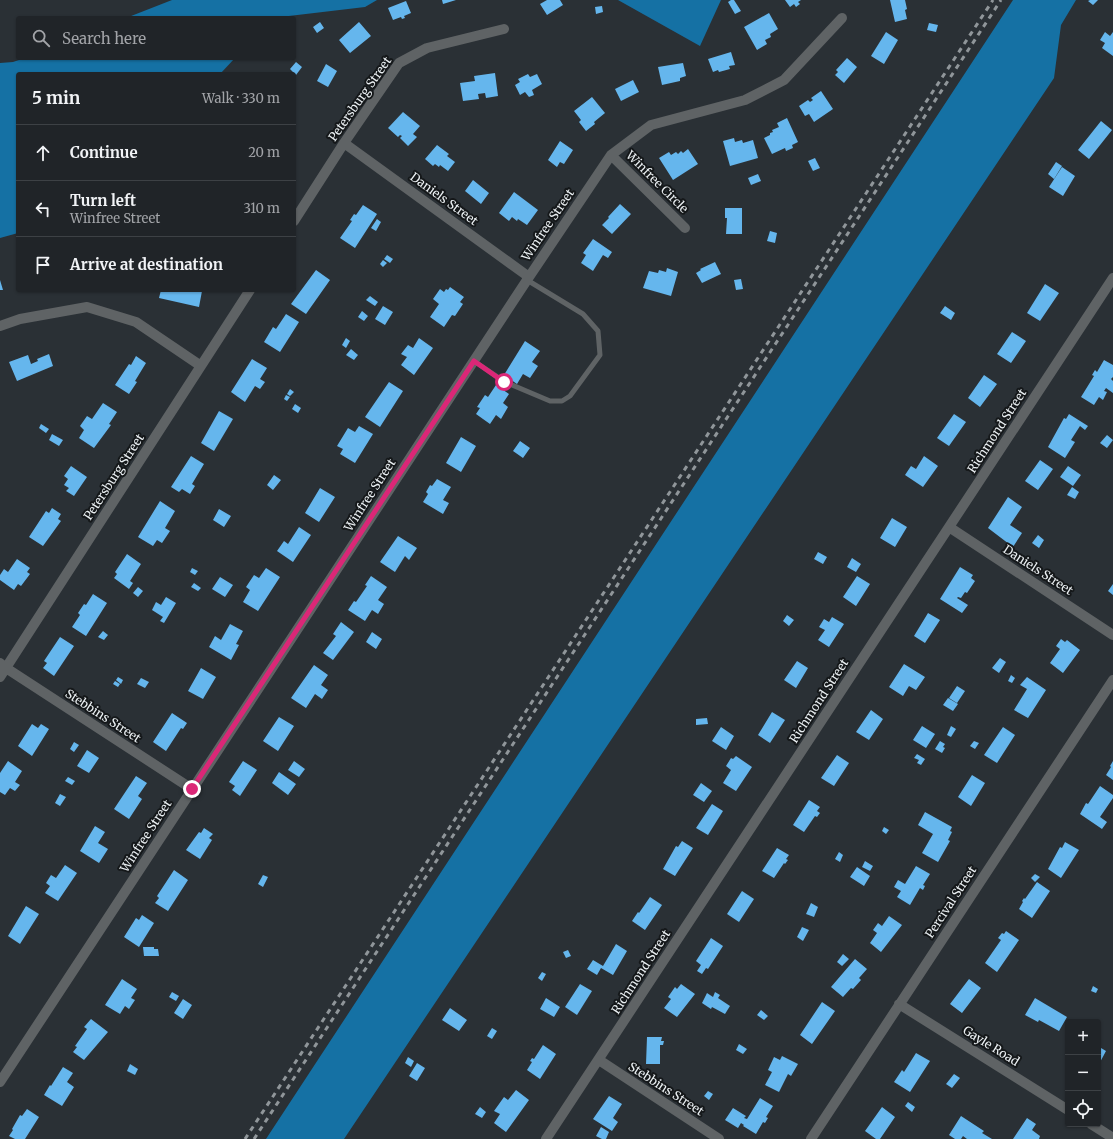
<!DOCTYPE html>
<html lang="en">
<head>
<meta charset="utf-8">
<style>
  body { margin:0; font-family:Merriweather,serif; background:#282c30; color:#f1f3f6 }
  .controls { position:absolute; right:12px; bottom:12px; display:grid; overflow:hidden; border-radius:4px; box-shadow:0 1px 3px #0004 }
  .controls button { width:36px; height:36px; display:grid; place-items:center; padding:0; border:0; border-bottom:1px solid #3d4145; background:#202428; color:#f1f3f6; font:20px sans-serif }
  .stop { position:absolute; width:12px; height:12px; margin:-9px; border:3px solid #db2777; border-radius:50%; background:#fff }
  .stop.end { background:#db2777; border-color:#fff; box-shadow:0 1px 4px #0008 }
  .list { margin:0; padding:0; list-style:none }
  h2 { display:flex; justify-content:space-between; align-items:center; height:52px; margin:0; padding:0 16px; font-size:17px }
  h2 small { font-size:13px; font-weight:400; color:#a2a4a8 }
  .list li { display:grid; grid-template-columns:26px 1fr auto; gap:12px; align-items:center; box-sizing:border-box; height:56px; padding:0 16px; border-top:1px solid #3d4145 }
  .list b { display:block; font-size:15px; white-space:nowrap }
  .list p { margin:0; font-size:13px; white-space:nowrap; color:#a2a4a8 }
  .list em { font-size:13px; font-style:normal; color:#a2a4a8 }
  .icon { flex:none; width:22px; height:22px; fill:none; stroke:currentColor; stroke-width:2; stroke-linecap:round; stroke-linejoin:round }
  .map { position:relative; flex:none; width:1113px; height:1139px; overflow:hidden }
  .search { position:absolute; background:#202428; box-shadow:0 1px 3px #0004; left:16px; top:16px; width:280px; height:44px; display:flex; align-items:center; gap:10px; box-sizing:border-box; padding:0 14px; border-radius:4px; color:#a2a4a8; font-size:15px }
  .panel { position:absolute; background:#202428; box-shadow:0 1px 3px #0004; left:16px; top:72px; width:280px; height:220px; border-radius:4px }
  .map>svg:first-child { display:block }
  .forest { fill:#1571a4 }
  .building { fill:#65b6ed }
  .lines { fill:none; stroke-linecap:round; stroke-linejoin:round }
  .lane { stroke:#5f6365; stroke-width:5 }
  .street { stroke:#5f6365; stroke-width:10 }
  .rail { stroke:#90969a; stroke-width:3; stroke-dasharray:5 5; stroke-linecap:butt }
  .route { stroke:#db2777; stroke-width:5 }
  .labels { text-anchor:middle; stroke-width:4; stroke-linejoin:round; paint-order:stroke }
  .street-label { font-size:12px; fill:#ebf0f3; stroke:#15181a }
</style>
</head>
<body>
<div class="map">
<svg width="1113" height="1139" viewBox="0 0 1113 1139">
  <rect width="100%" height="100%" fill="#2a3035"/>
  <path class="forest" d="M172,0H377L365,7L272,18H126Z
    M618,0H721L700,46Z
    M1013,0H1076L1061,25L1054,78L344,1139H266Z
    M25,58H235L220,74H18V233L0,238V63L13,62Z"/>
  <path class="building" d="M442,0H456L443,4Z
    M547,0H560L563,5L547,15L540,4Z
    M731,0H734L741,11L735,14L728,2Z
    M785,0H801L798,2L800,4L796,7L794,4L790,7Z
    M890,0H905L907,9L905,10L907,19L895,22Z
    M1090,0H1098L1093,5L1088,1Z
    M406,1L411,13L404,16L405,18L402,19L401,17L393,20L388,8Z
    M602,6L603,12L596,14L595,7Z
    M769,13L778,29L770,34L771,37L765,40L767,44L757,50L744,27Z
    M320,22L324,28L317,33L313,27Z
    M359,22L371,36L350,53L339,40Z
    M929,23L938,25L936,32L927,30Z
    M886,32L898,40L884,64L871,56Z
    M1105,32L1110,36L1113,32V56L1102,48L1105,43L1100,40Z
    M731,52L735,65L729,66L730,69L719,72L718,70L713,72L708,59Z
    M847,58L857,67L844,83L835,75L838,72L836,70Z
    M296,62L302,67L296,75L290,69Z
    M683,63L686,76L680,78V81L662,85L658,67Z
    M326,64L337,71L328,87L317,81Z
    M495,73L498,96L486,98L485,93L478,94L479,99L463,101L460,83L475,81L474,76Z
    M528,74L530,77L537,74L542,84L532,90L534,95L529,97L525,92L520,95L515,85L520,82L518,79Z
    M633,80L639,92L621,101L615,89Z
    M821,91L833,109L814,122L809,114L805,116L799,106L808,100L810,102L813,100L811,98Z
    M592,97L605,113L594,122L595,124L586,131L579,122L581,120L574,111Z
    M403,112L420,126L413,134L417,137L408,146L400,138L402,136L400,135L398,137L388,128Z
    M787,118L798,142L792,145L793,148L786,151L785,148L772,154L764,138L770,135V133L773,132L772,130L779,127L777,123Z
    M1101,121L1112,130L1089,159L1078,150Z
    M734,138L735,142L742,140L743,143L753,140L758,158L730,166L723,141Z
    M560,141L573,150L564,164L560,162L557,167L548,160Z
    M437,145L449,154L447,156L455,162L448,171L440,165L439,167L435,164L433,166L425,159Z
    M688,149L698,164L673,180L659,158L669,152L671,155L676,152L678,154L681,151L683,153Z
    M815,158L820,168L813,171L808,161Z
    M1056,162L1062,166L1054,179L1048,174Z
    M1062,167L1075,176L1063,196L1049,187Z
    M758,174L761,181L751,185L748,178Z
    M473,180L489,193L481,204L465,191Z
    M514,192L538,210L527,225L518,219L517,221L512,217L509,221L499,213Z
    M620,204L631,214L612,234L602,225L609,218L608,217Z
    M363,205L377,214L355,248L340,238L352,221L350,220L354,214L356,215Z
    M725,208H742V234H726L727,218H725Z
    M377,219L381,222L376,231L371,228Z
    M770,231L777,233L775,243L767,241Z
    M593,239L612,252L608,258L603,255L593,271L581,263L586,255L583,253Z
    M387,255L393,259L390,263L384,259Z
    M383,260L387,263L383,267L380,264Z
    M715,262L721,274L702,283L696,273L701,270L700,269Z
    M667,268L678,272L671,296L643,288L649,271L658,273L659,270L666,272Z
    M316,270L330,280L306,314L291,304Z
    M741,279L743,289L736,290L734,280Z
    M0,280L3,290H0Z
    M1045,284L1059,293L1040,321L1027,313Z
    M450,287L464,297L460,302L463,304L455,316L452,315L444,327L430,317L439,304L433,299L440,289L444,292L446,289L448,290Z
    M161,290L202,291L199,307L159,298Z
    M370,296L378,302L375,306L366,300Z
    M383,306L393,312L385,325L375,319Z
    M945,306L955,313L951,320L940,313Z
    M362,311L368,316L364,321L358,317Z
    M286,314L299,322L280,352L264,342L273,327L276,329Z
    M1012,332L1026,341L1011,363L997,354Z
    M346,338L350,341L346,348L342,345Z
    M419,338L433,348L414,375L401,365L407,357L401,354L408,345L413,348Z
    M525,341L540,351L532,362L538,366L530,378L523,374L517,384L504,375Z
    M351,349L358,355L354,360L346,355Z
    M49,354L53,366L17,381L9,362L28,355L31,364L38,361L37,359Z
    M136,356L146,363L135,381L137,382L129,394L115,385L129,364L131,365Z
    M252,359L267,368L260,379L265,382L260,389L255,386L245,402L231,392Z
    M1104,360L1113,365V377L1111,379L1113,381V393L1106,388L1104,391L1107,392L1103,400L1099,397L1094,405L1081,397L1094,376L1092,375L1095,370L1097,372Z
    M984,375L997,384L980,407L968,398Z
    M389,382L403,391L380,427L365,417Z
    M496,385L509,394L503,403L508,407L501,419L496,415L490,424L476,414L480,408L477,407L485,395L488,397Z
    M290,389L294,392L290,396L287,394Z
    M286,395L290,397L287,401L284,399Z
    M103,403L117,412L109,424L111,425L94,448L79,438L84,430L80,426L87,416L92,419Z
    M295,404L301,408L298,413L292,409Z
    M219,411L233,419L214,451L201,443Z
    M954,414L966,422L949,446L937,438Z
    M1069,414L1088,426L1085,430L1080,426L1071,440L1075,442L1065,458L1048,447L1064,418L1066,419Z
    M41,424L49,429L46,433L39,428Z
    M359,426L373,434L355,463L340,454L343,449L337,446L348,428L355,432Z
    M52,434L63,440L59,446L49,440Z
    M1107,435L1113,440L1107,448L1100,443Z
    M461,437L476,446L461,472L446,463Z
    M520,441L530,448L523,458L513,451Z
    M191,456L204,464L192,484L195,486L190,494L182,489L179,492L171,487Z
    M924,456L938,466L923,487L905,475L911,466L916,469Z
    M1040,460L1053,469L1038,490L1025,481Z
    M71,466L87,477L74,496L66,491L69,488L64,485L68,479L64,476Z
    M1068,466L1081,475L1073,486L1060,477Z
    M274,475L281,480L273,490L267,485Z
    M437,479L451,487L443,500L449,503L443,514L423,502L428,494L426,492L430,485L432,486Z
    M1072,487L1079,492L1075,499L1067,495Z
    M320,488L335,497L319,522L305,513Z
    M1008,497L1022,507L1010,525L1022,533L1013,547L988,528Z
    M160,501L175,511L165,528L170,531L162,543L157,540L153,546L138,537Z
    M52,508L61,514L58,519L61,521L43,546L29,537L46,511L49,513Z
    M219,509L231,516L224,527L213,520Z
    M892,518L907,527L895,547L880,538Z
    M299,527L311,535L293,562L277,551L284,541L288,544Z
    M1038,535L1044,540L1039,548L1032,543Z
    M398,536L417,548L409,560L405,556L395,572L380,562Z
    M818,552L827,557L823,564L814,559Z
    M127,554L141,564L130,581L133,583L129,589L114,578L117,574L115,572Z
    M852,558L861,564L856,572L847,567Z
    M17,559L30,568L27,572L30,574L21,586L18,584L14,590L0,580V575L4,569L8,572Z
    M960,567L973,575L971,578L975,581L967,593L965,592L961,598L958,597L957,598L968,605L962,613L940,599Z
    M192,568L198,571L195,575L190,572Z
    M266,568L280,577L258,611L243,602L250,590L246,587L254,575L259,578Z
    M371,576L387,587L378,600L384,604L378,614L372,610L365,621L348,610L354,601L356,602L367,586L365,585Z
    M857,576L870,584L856,606L843,597Z
    M220,577L233,585L225,597L212,589Z
    M194,583L201,588L198,591L191,587Z
    M1113,584V595L1108,591Z
    M138,587L143,591L138,597L133,593Z
    M93,594L107,603L86,636L72,627L80,615L78,613L84,604L86,605Z
    M166,597L176,603L164,623L160,621L163,617L152,610L156,602L161,605Z
    M928,613L940,620L925,643L914,636Z
    M787,615L794,620L789,626L783,621Z
    M832,617L844,624L829,647L818,640L825,630L819,627L824,619L829,622Z
    M341,622L354,632L333,660L323,653L336,636L333,634Z
    M230,624L243,631L236,644L239,645L231,660L209,647L215,636L221,640Z
    M103,631L108,635L104,640L98,637Z
    M372,632L382,639L376,649L366,642Z
    M60,637L74,646L54,676L43,668L47,663L44,661Z
    M1061,639L1065,642L1067,640L1080,650L1063,673L1050,663L1060,649L1056,646Z
    M1000,658L1006,662L999,673L992,668Z
    M797,661L808,668L796,688L784,680Z
    M904,664L925,677L916,690L909,686L903,696L889,687Z
    M314,665L328,675L321,685L328,690L322,699L315,694L306,708L291,698Z
    M201,668L216,677L203,699L188,691Z
    M1011,675L1015,678L1012,683L1008,681Z
    M118,677L123,680L121,684L116,680Z
    M1027,677L1046,690L1028,718L1014,710L1027,689L1020,685Z
    M141,678L149,682L145,688L137,684Z
    M115,681L120,684L118,687L113,684Z
    M957,686L965,691L957,703L949,698Z
    M948,698L958,704L953,711L943,705Z
    M871,710L883,719L869,740L856,732Z
    M772,712L785,720L770,743L758,735Z
    M172,713L187,723L183,729L181,728L166,751L153,742Z
    M279,717L294,726L278,751L263,741Z
    M707,718L708,724L696,725V719Z
    M32,724L38,728L41,724L49,729L32,756L18,746Z
    M922,726L935,734L926,748L913,740Z
    M951,726L956,729L951,737L947,735Z
    M721,727L734,736L726,750L712,741Z
    M1003,727L1015,735L997,763L984,755Z
    M940,741L945,744L943,747L945,748L942,753L935,749Z
    M974,741L979,743L975,749L970,746Z
    M74,742L79,745L74,752L70,749Z
    M87,750L99,758L89,773L77,766Z
    M917,754L925,759L921,765L917,763L919,760L914,758Z
    M837,755L849,763L834,786L821,778Z
    M736,756L752,767L736,791L723,783L731,770L726,766L731,758L733,759Z
    M8,761L22,771L15,782L20,785L15,791L10,788L5,795L0,792V773Z
    M243,761L257,770L240,796L232,790L235,786L229,782Z
    M294,761L305,769L299,777L288,770Z
    M1113,761V780L1106,775L1111,767L1110,766Z
    M279,772L296,784L288,795L272,783Z
    M972,775L985,783L971,806L958,797Z
    M136,776L147,783L138,796L142,799L129,819L114,809Z
    M68,777L75,781L72,785L65,781Z
    M701,783L712,791L704,802L693,795Z
    M1100,786L1113,795V798L1100,817L1107,822L1102,829L1080,814L1086,803L1088,804Z
    M60,794L66,797L60,806L55,803Z
    M809,800L820,807L817,811L820,813L817,817L815,816L804,832L793,825Z
    M712,804L723,811L708,835L696,828Z
    M925,812L952,827L950,831L952,832L948,840L950,841L938,862L922,853L933,834L918,825Z
    M95,826L105,832L98,843L108,849L99,863L80,851Z
    M884,827L889,830L886,834L882,831Z
    M204,828L213,834L209,838L212,840L200,859L186,850L199,832L201,833Z
    M682,841L693,848L675,876L663,869L676,846L678,847Z
    M1065,842L1079,850L1061,878L1048,869L1060,847L1062,848Z
    M777,848L789,855L786,859L788,860L785,864L784,863L774,878L762,871Z
    M839,852L843,855L840,862L835,859Z
    M865,861L873,866L870,871L862,867Z
    M65,865L77,873L58,901L45,893L50,886L46,883L51,875L56,878Z
    M916,866L930,874L923,885L925,886L923,890L920,888L910,905L897,897L901,891L894,887L898,880L905,884Z
    M857,867L870,876L864,886L850,877Z
    M174,870L188,880L168,911L155,903L159,898L157,896Z
    M1035,874L1040,877L1035,882L1031,878Z
    M263,875L268,877L263,887L258,884Z
    M1037,882L1050,891L1032,918L1019,909L1023,902L1022,901L1024,898L1025,899Z
    M742,891L754,899L739,922L727,914Z
    M650,897L662,905L645,930L632,921L638,912L639,913Z
    M811,903L818,907L814,917L806,914Z
    M26,906L39,914L20,944L8,936Z
    M142,915L154,923L139,947L124,937L136,918L139,920Z
    M889,916L902,925L881,952L870,943L877,933L873,930L878,923L882,926Z
    M802,927L809,930L803,941L797,937Z
    M1006,931L1019,940L997,972L985,963L1001,940L998,938L1002,933L1004,934Z
    M711,938L723,946L708,969L706,968L702,974L697,971L701,965L696,961Z
    M616,944L627,951L613,975L601,968L597,975L587,969L593,960L603,966Z
    M143,947H154V949H158L159,956H144Z
    M568,950L571,956L566,958L563,952Z
    M843,954L849,959L842,966L837,962Z
    M855,959L867,969L859,978L861,980L853,989L851,988L843,997L831,987Z
    M542,972L546,974L542,981L538,978Z
    M122,979L137,989L131,998L135,1000L129,1009L125,1006L120,1014L105,1005Z
    M969,979L981,988L962,1013L950,1004Z
    M580,984L592,991L577,1015L565,1007Z
    M681,984L695,994L677,1017L664,1008L671,999L668,997L675,987L677,989Z
    M1093,986L1098,989L1096,993L1091,991Z
    M172,992L179,996L176,1001L169,997Z
    M715,992L720,995L718,998L730,1006L725,1014L712,1007L711,1009L702,1003L707,993L713,997Z
    M546,998L560,1007L554,1017L540,1009Z
    M1035,998L1067,1017L1059,1031L1039,1020L1038,1022L1025,1015Z
    M183,999L192,1005L183,1019L174,1013Z
    M822,1002L835,1011L812,1044L800,1035Z
    M450,1008L467,1020L459,1031L442,1020Z
    M761,1010L768,1016L764,1020L757,1015Z
    M91,1019L108,1032L84,1060L73,1052L77,1047L75,1046L87,1029L84,1027Z
    M492,1028L497,1031L492,1039L487,1036Z
    M647,1037H662L661,1041H664L663,1045H660V1064H646Z
    M739,1044L747,1049L743,1054L736,1050Z
    M543,1045L556,1054L540,1079L527,1070L532,1062L530,1061L532,1058L534,1059Z
    M1101,1048L1106,1051L1098,1066V1050L1100,1051Z
    M916,1053L930,1061L910,1092L894,1082L902,1070L904,1072Z
    M782,1056L798,1064L791,1076L788,1074L779,1092L765,1085L772,1072L768,1070L774,1057L780,1060Z
    M408,1057L414,1061L411,1067L405,1063Z
    M417,1063L425,1068L417,1081L409,1076Z
    M130,1064L138,1069L135,1075L127,1071Z
    M63,1067L73,1073L67,1082L74,1087L62,1106L44,1095L50,1085L51,1086Z
    M954,1074L960,1078L952,1088L946,1084Z
    M516,1090L529,1100L506,1132L494,1123L500,1114L494,1111L504,1097L508,1100Z
    M708,1091L713,1094L709,1100L704,1096Z
    M609,1096L622,1104L613,1118L618,1122L612,1131L593,1119Z
    M760,1098L773,1106L766,1117L768,1118L765,1123L763,1122L756,1134L743,1126L744,1125L741,1123L738,1128L725,1120L733,1108L746,1116L744,1118L747,1119Z
    M908,1102L915,1107L912,1112L905,1106Z
    M480,1107L486,1112L482,1118L475,1114Z
    M882,1107L895,1117L880,1139H876L865,1131Z
    M27,1109L39,1117L25,1139H15L9,1136L13,1130L12,1129L20,1115L22,1116Z
    M961,1116L984,1131L982,1133L992,1139H967L963,1136L961,1139H955L949,1135Z
    M1027,1118L1036,1124L1032,1130L1040,1136L1039,1139H1013Z
    M601,1127L609,1132L606,1139H602L596,1136Z"/>
  <g class="lines">
    <path class="lane" d="M474,361L505,382L550,401H562L570,396L600,355L598,331L583,314L527,280"/>
    <path class="street" d="M344,143L529,277
      M611,155L685,228
      M294,221L344,143L399,63L427,48L504,29
      M0,326L20,319L87,307L136,322L201,366
      M949,527L1113,635
      M0,663L6,668L192,789
      M0,677L250,290
      M899,1004L1068,1110
      M599,1060L719,1139
      M0,1082L527,280L611,155L651,125L745,100L784,80L842,18
      M1091,1124L1113,1138
      M546,1139L1113,278
      M811,1139L1113,680"/>
    <path class="rail" d="M245,1139L993,0
      M254,1139L1001,0"/>
  </g>
  <g class="lines">
    <path class="route" d="M192,789L474,361L504,382"/>
  </g>
  <g class="labels">
    <g class="street-label">
      <text transform="translate(360 99) rotate(-55)" y="4">Petersburg Street</text>
      <text transform="translate(657 182) rotate(45)" y="4">Winfree Circle</text>
      <text transform="translate(444 199) rotate(36)" y="4">Daniels Street</text>
      <text transform="translate(548 225) rotate(-56)" y="4">Winfree Street</text>
      <text transform="translate(997 431) rotate(-57)" y="4">Richmond Street</text>
      <text transform="translate(114 477) rotate(-57)" y="4">Petersburg Street</text>
      <text transform="translate(370 495) rotate(-57)" y="4">Winfree Street</text>
      <text transform="translate(1038 570) rotate(33)" y="4">Daniels Street</text>
      <text transform="translate(819 701) rotate(-57)" y="4">Richmond Street</text>
      <text transform="translate(103 716) rotate(33)" y="4">Stebbins Street</text>
      <text transform="translate(146 836) rotate(-57)" y="4">Winfree Street</text>
      <text transform="translate(951 902) rotate(-57)" y="4">Percival Street</text>
      <text transform="translate(641 972) rotate(-57)" y="4">Richmond Street</text>
      <text transform="translate(991 1046) rotate(32)" y="4">Gayle Road</text>
      <text transform="translate(666 1089) rotate(33)" y="4">Stebbins Street</text>
    </g>
  </g>
</svg>
<div class="controls">
<button>+</button>
<button>−</button>
<button><svg class="icon" aria-label="locate" viewBox="0 0 24 24"><circle cx="12" cy="12" r="6"/><path d="M12 2v4M12 18v4M2 12h4M18 12h4"/></svg></button>
</div>
<div class="stop" style="left:504px;top:382px"></div>
<div class="stop end" style="left:192px;top:789px"></div>
<div class="search"><svg class="icon" aria-label="search" viewBox="0 0 24 24"><circle cx="10" cy="10" r="6"/><path d="M15 15l6 6"/></svg>Search here</div>
<section class="panel">
<h2>5 min<small>Walk · 330 m</small></h2>
<ul class="list">
<li><svg class="icon" aria-label="ahead" viewBox="0 0 24 24"><path d="M12 20V5M6 11l6-6 6 6"/></svg><div><b>Continue</b></div><em>20 m</em></li>
<li><svg class="icon" aria-label="left" viewBox="0 0 24 24"><path d="M17 20v-9H6M10 6l-5 5 5 5"/></svg><div><b>Turn left</b><p>Winfree Street</p></div><em>310 m</em></li>
<li><svg class="icon" aria-label="arrive" viewBox="0 0 24 24"><path d="M6 21V4h12l-3 4 3 4H6"/></svg><div><b>Arrive at destination</b></div></li>
</ul>
</section>
</div>
</body>
</html>
